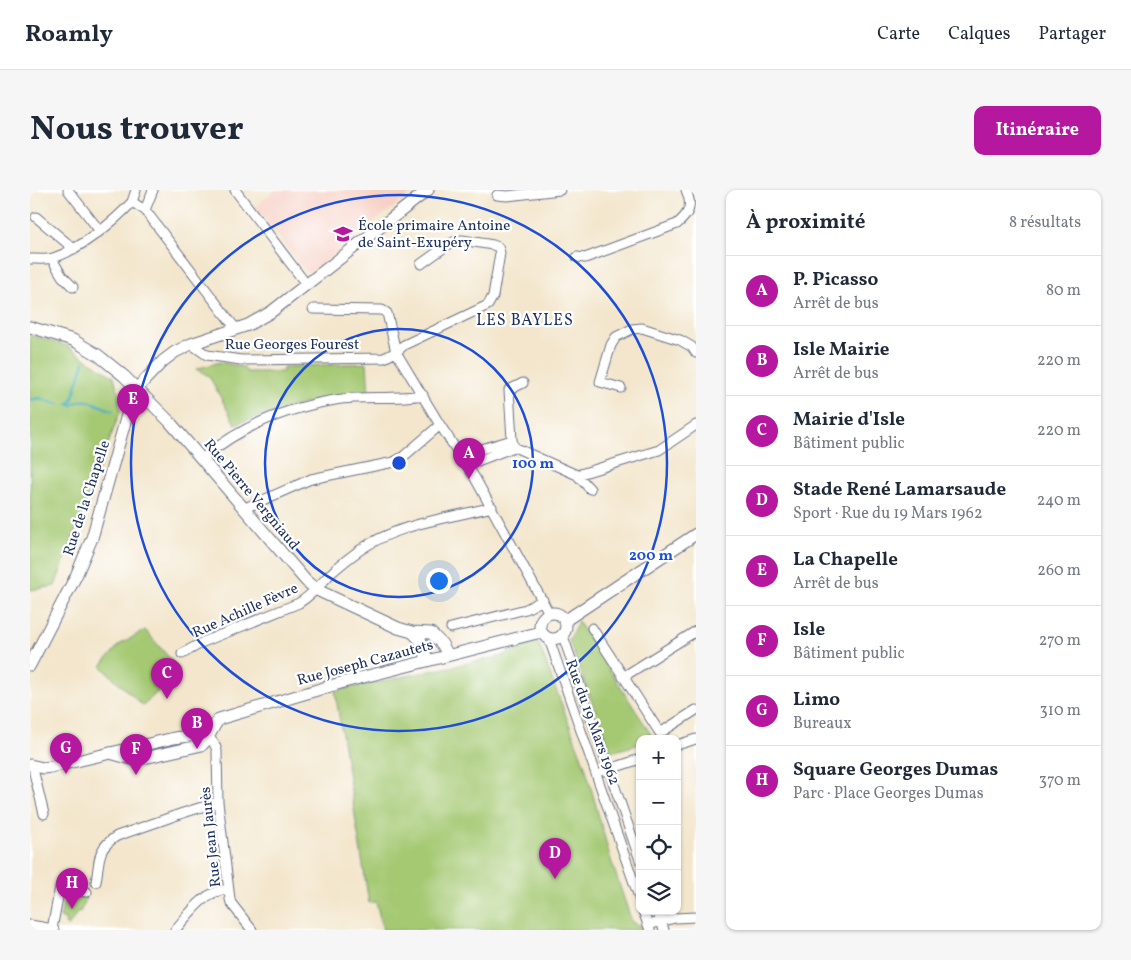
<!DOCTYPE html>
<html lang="fr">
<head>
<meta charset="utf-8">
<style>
  body { margin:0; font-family:Vollkorn,serif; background:#f6f6f7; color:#1f2937 }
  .controls { position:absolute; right:15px; bottom:15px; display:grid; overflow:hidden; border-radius:10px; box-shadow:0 1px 4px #0004 }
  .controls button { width:45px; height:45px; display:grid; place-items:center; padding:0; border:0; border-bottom:1px solid #e0e1e3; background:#fff; color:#1f2937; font:25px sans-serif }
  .you { position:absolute; left:408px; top:390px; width:18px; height:18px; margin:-12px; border:4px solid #fff; border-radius:50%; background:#1a73e8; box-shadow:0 0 0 8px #1a73e833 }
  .badge { display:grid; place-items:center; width:32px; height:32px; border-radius:50%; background:#b5179e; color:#fff; font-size:16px; font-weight:700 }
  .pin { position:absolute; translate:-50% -41px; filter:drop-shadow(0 1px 2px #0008) }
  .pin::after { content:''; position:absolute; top:26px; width:18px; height:15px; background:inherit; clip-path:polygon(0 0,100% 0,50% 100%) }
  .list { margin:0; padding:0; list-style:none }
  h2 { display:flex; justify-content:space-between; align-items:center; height:65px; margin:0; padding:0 20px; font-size:21px }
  h2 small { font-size:16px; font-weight:400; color:#747a83 }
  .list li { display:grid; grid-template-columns:32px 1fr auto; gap:15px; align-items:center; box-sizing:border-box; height:70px; padding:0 20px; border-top:1px solid #e0e1e3 }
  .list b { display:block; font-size:19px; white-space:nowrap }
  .list p { margin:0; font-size:16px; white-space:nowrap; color:#747a83 }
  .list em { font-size:16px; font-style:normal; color:#747a83 }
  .icon { flex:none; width:28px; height:28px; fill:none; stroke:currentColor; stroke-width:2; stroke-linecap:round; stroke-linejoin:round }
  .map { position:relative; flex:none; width:666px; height:740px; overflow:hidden; border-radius:10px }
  header { display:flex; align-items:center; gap:30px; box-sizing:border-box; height:70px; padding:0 25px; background:#fff; border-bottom:1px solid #e0e1e3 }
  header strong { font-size:24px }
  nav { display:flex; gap:28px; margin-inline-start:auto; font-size:18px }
  .intro { display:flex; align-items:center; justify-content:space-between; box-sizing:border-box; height:120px; padding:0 30px }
  h1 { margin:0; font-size:35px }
  .button { padding:12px 22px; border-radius:10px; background:#b5179e; color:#fff; font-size:18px; font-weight:700 }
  main { display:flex; gap:30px; padding:0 30px }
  aside { flex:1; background:#fff; border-radius:10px; box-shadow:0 1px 4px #0004 }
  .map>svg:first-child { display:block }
  .built { fill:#f7d1c6 }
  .green { fill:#a5c973; stroke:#607c68 }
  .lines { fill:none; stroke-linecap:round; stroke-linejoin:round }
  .stream { stroke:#3eadba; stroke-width:2.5 }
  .minor-casing { stroke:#676f84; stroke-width:11 }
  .tertiary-casing { stroke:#676f84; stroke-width:13 }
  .minor { stroke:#fff; stroke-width:9 }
  .tertiary { stroke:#fff; stroke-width:11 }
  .ring { fill:none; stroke:#1d4ed8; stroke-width:2.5 }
  .labels { text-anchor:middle; stroke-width:4.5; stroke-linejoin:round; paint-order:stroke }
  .poi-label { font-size:15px; fill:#1b2f5e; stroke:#fff; text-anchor:start }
  .street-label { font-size:15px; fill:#1b2f5e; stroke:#fff }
  .neighbourhood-label { font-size:16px; letter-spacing:1px; fill:#1b2f5e; stroke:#fff }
  .centre { fill:#1d4ed8; stroke:#fff; stroke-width:2.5 }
  .ring-label { font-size:15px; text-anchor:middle; font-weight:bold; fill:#1d4ed8; stroke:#fff; stroke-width:4.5; stroke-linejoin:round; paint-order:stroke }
</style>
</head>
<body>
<header>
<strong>Roamly</strong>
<nav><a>Carte</a><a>Calques</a><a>Partager</a></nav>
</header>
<div class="intro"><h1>Nous trouver</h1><a class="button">Itinéraire</a></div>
<main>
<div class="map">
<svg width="666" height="740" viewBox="0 0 666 740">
  <rect width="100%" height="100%" fill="#fff"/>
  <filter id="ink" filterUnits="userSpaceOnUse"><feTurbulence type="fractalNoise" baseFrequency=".02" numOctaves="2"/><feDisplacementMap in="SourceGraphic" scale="10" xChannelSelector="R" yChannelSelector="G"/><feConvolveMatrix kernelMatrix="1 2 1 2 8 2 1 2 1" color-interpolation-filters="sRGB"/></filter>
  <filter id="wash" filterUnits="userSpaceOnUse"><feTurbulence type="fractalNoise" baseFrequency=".0096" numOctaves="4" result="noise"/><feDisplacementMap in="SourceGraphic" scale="20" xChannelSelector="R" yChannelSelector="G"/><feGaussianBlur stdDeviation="1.12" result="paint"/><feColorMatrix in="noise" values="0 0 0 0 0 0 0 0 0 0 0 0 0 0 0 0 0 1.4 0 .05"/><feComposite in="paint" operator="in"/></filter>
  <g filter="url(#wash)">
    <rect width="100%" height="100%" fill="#f3e6cc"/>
    <path class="built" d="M245,0H385L281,82H276L226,17Z"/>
    <path class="green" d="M0,145L35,155L84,187L89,205L90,222L25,396L0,400Z
      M190,172L213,177L217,182H253V177L337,173L339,205L292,209L237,224L205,234L179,186L166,179Z
      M548,431L624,549H610V554L581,562L539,451Z
      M115,440L150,480L113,516L71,476L89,455Z
      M508,452L555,576L580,667L602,732L610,736L612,740H353L346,712L339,713L305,501L472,466Z
      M38,703L57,708L50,722L48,721L38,737L35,734L36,729L30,728L35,705H37Z"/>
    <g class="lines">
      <path class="stream" d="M0,210L9,208L28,214
        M38,214L42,215C57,204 67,217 83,220
        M38,214L42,210L54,172"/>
    </g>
  </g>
  <g filter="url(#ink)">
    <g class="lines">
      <g class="minor-casing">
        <path id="minor" d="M38,0L69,40
          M106,0L102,12L115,20L123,0
          M205,0L276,94
          M467,5L477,6L530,0
          M115,20L206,139
          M6,27L44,59
          M547,67L555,68L647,34C659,24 663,16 656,0
          M0,69C7,69 16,70 23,68C49,60 84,32 102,12
          M22,69L32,86L43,97
          M283,119L352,120L357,123L366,162L410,235L445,288L519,423
          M161,154L177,165L211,170L354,168L366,162L374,155L458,115L463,106L470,63L468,57L463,55L432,50L426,51L419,54L391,74
          M591,198L570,192L581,155L586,147L602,139L612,138L650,150L662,157L666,163
          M484,257L482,250L479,200L493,193
          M431,265L482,250
          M173,268C210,237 257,218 305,210C334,205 364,210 393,205
          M437,275L484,257L547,285L629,260L666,235
          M547,285L560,299
          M215,318L281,289L364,272L374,266L410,235
          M421,438L496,419L513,410
          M562,438L630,543L666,520
          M533,446L610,670
          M519,449L610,710
          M152,464L173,452L269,413C282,405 290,395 300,384C309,376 320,367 330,360C369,333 417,329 462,317
          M593,487L666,441
          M179,547L185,555L187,561L188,612L200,709L201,713L222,740
          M647,555L666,549
          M4,576V583L14,624
          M574,581L610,569
          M66,692C70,670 66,659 87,646L153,623L188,612
          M613,721L620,740
          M627,721L634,740
          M618,735L645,728L666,727
          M22,739L30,697L57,702
          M145,740C160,723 174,701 198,699"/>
      </g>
      <g class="tertiary-casing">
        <path id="tertiary" d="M0,137L43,150L68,165L94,186L139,231L276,391L287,400L368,438L382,442L401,443L412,454L418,465
          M510 436a13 13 0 1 1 26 0a13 13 0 1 1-26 0Z
          M536,430L666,344
          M382,442C392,451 396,457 396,471
          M0,475L46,386L62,348L97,225L111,194L133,171L145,162L161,154L218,135L241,122L398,0
          M80,563L105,570L172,555C180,547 182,538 189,529L314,492L511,442
          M0,575L13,578L21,577L144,548L167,545L179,547
          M0,736L23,740"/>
      </g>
      <use href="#minor" class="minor"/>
      <use href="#tertiary" class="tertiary"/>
    </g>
  </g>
  <g class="ring">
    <circle cx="369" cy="273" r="134"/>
    <circle cx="369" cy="273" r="268"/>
  </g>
  <defs>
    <g id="school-bare" transform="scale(1.5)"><path d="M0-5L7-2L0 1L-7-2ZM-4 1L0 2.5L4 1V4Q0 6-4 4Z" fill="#b5179e" stroke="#fff" stroke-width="2.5" paint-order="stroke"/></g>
  </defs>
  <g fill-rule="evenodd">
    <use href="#school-bare" x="313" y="44"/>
  </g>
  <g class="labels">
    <g class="poi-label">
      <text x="328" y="40">École primaire Antoine<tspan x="328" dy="17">de Saint-Exupéry</tspan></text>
    </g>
    <g class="street-label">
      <text x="262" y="159">Rue Georges Fourest</text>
      <text transform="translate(222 304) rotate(50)" y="5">Rue Pierre Vergniaud</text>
      <text transform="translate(56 308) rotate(-72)" y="5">Rue de la Chapelle</text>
      <text transform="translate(215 420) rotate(-24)" y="5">Rue Achille Fèvre</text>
      <text transform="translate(335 472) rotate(-15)" y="5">Rue Joseph Cazautets</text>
      <text transform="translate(563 532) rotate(70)" y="5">Rue du 19 Mars 1962</text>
      <text transform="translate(180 647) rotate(-96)" y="5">Rue Jean Jaurès</text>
    </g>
    <g class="neighbourhood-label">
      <text x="495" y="135">LES BAYLES</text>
    </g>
  </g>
  <circle cx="369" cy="273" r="8" class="centre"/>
  <g class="ring-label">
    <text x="503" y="278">100 m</text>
    <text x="621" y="370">200 m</text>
  </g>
</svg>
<div class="controls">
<button>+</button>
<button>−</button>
<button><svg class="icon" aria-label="locate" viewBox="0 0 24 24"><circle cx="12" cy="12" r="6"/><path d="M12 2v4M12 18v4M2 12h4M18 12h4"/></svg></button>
<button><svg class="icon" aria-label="layers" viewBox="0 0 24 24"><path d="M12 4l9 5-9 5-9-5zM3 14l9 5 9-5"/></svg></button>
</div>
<div class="you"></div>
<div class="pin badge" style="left:439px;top:289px">A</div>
<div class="pin badge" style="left:167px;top:559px">B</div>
<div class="pin badge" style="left:137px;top:509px">C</div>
<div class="pin badge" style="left:525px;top:689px">D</div>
<div class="pin badge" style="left:103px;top:235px">E</div>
<div class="pin badge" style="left:106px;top:585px">F</div>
<div class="pin badge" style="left:36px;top:584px">G</div>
<div class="pin badge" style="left:42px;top:719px">H</div>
</div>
<aside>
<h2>À proximité<small>8 résultats</small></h2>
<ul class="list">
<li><span class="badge">A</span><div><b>P. Picasso</b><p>Arrêt de bus</p></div><em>80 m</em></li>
<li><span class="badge">B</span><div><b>Isle Mairie</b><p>Arrêt de bus</p></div><em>220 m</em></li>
<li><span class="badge">C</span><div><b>Mairie d'Isle</b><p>Bâtiment public</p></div><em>220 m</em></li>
<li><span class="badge">D</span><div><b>Stade René Lamarsaude</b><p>Sport · Rue du 19 Mars 1962</p></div><em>240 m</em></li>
<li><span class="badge">E</span><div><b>La Chapelle</b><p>Arrêt de bus</p></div><em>260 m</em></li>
<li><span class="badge">F</span><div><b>Isle</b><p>Bâtiment public</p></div><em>270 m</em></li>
<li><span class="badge">G</span><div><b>Limo</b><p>Bureaux</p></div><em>310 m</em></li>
<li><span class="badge">H</span><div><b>Square Georges Dumas</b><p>Parc · Place Georges Dumas</p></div><em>370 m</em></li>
</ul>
</aside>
</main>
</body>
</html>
